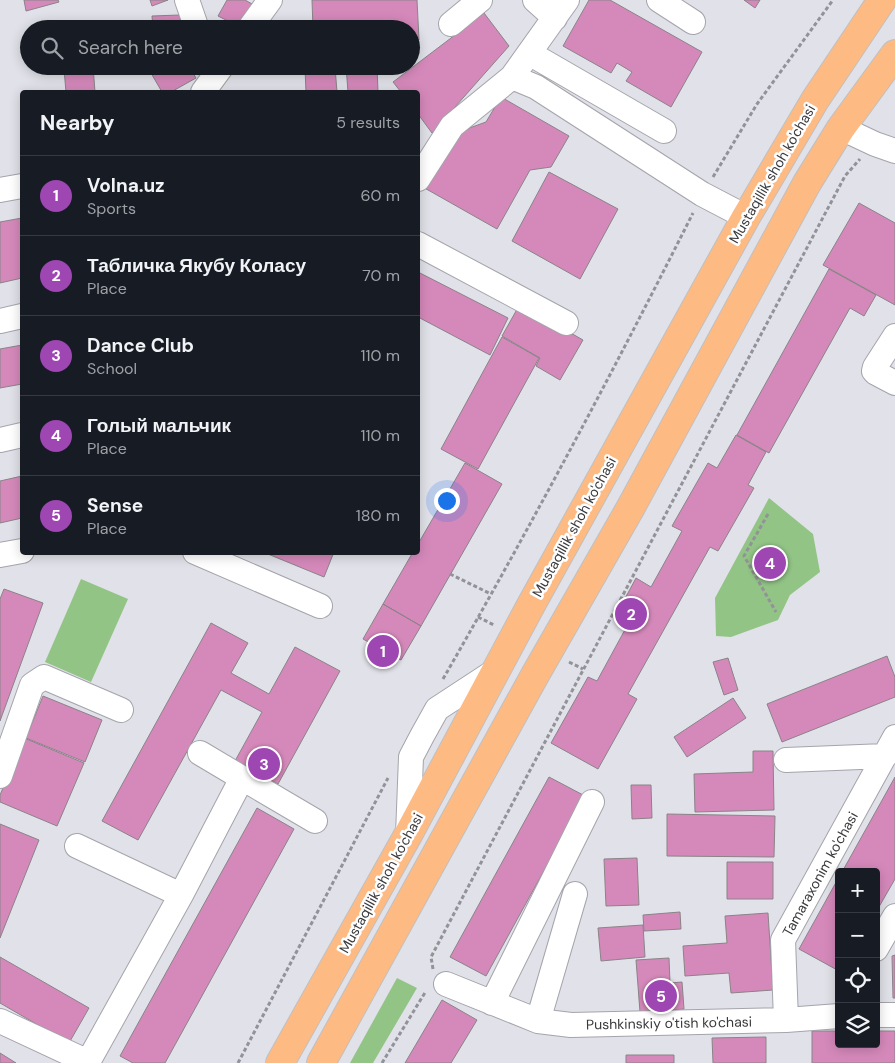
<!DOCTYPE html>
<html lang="en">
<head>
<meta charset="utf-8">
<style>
  body { margin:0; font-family:"DM Sans",sans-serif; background:#242831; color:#f1f3f6 }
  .controls { position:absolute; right:15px; bottom:15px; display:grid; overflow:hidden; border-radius:5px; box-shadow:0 2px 12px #0003 }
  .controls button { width:45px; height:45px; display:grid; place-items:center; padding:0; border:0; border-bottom:1px solid #363941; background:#171b24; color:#f1f3f6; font:25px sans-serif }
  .you { position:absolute; left:446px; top:500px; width:18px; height:18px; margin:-12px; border:4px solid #fff; border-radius:50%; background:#1a73e8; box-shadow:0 0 0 8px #1a73e833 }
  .badge { display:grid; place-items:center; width:32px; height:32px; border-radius:50%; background:#9e46b2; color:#fff; font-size:16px; font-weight:700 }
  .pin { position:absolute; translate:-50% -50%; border:2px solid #fff; box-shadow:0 1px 5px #0006 }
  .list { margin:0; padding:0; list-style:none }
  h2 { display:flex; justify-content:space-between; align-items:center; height:65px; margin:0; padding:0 20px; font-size:21px }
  h2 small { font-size:16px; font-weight:400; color:#9ea1a6 }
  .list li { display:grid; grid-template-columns:32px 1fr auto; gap:15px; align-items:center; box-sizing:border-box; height:80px; padding:0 20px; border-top:1px solid #363941 }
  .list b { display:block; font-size:19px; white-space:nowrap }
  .list p { margin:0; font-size:16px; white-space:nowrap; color:#9ea1a6 }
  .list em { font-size:16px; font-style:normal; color:#9ea1a6 }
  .icon { flex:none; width:28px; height:28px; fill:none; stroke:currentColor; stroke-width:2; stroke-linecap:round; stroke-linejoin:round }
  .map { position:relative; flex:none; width:895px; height:1063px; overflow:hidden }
  .search { position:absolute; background:#171b24; box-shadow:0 2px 12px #0003; left:20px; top:20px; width:400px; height:55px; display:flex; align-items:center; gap:12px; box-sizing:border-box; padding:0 18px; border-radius:28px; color:#9ea1a6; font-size:19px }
  .panel { position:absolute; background:#171b24; box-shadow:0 2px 12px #0003; left:20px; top:90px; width:400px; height:465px; border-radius:5px }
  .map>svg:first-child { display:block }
  .green { fill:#92c486 }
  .building { fill:#d589bb; stroke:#8a8387 }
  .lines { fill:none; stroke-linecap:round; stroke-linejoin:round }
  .minor-casing { stroke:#a4a4ab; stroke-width:26 }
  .major-casing { stroke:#c0c0c1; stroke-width:30 }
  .path { stroke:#929298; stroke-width:3; stroke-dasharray:4 2.5; stroke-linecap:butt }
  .minor { stroke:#fff; stroke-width:24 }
  .major { stroke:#fdba83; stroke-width:28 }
  .labels { text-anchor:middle; stroke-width:5; stroke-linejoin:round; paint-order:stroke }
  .street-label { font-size:14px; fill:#3a3a3d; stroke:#fff }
</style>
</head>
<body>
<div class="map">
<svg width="895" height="1063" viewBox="0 0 895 1063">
  <rect width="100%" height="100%" fill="#e1e1e9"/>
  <path class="green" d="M769,498L813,534L820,572L790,595L778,620L731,637L716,636L715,598Z
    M81,579L128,599L91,682L45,662Z
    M397,978L417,988L373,1063H350Z"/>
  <path class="building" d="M24,0H58L59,2L26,11Z
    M150,0H168L152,6Z
    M227,0H245L254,5L242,28L218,16Z
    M312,0H417L419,40H411V29H313Z
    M589,0H610L702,52L671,107L626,81L632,72L617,63L611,73L563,46Z
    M744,0H760L755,8Z
    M484,13L509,46L432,133L418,114V92H401L393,82Z
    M180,15L181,29H153L152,16Z
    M79,66H93L95,92H66L64,69Z
    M164,66H189L196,78L171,92H162L151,73Z
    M346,66H377L378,92H348Z
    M335,67L337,92H306L305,68Z
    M501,97L569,136L551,167L530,170L497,229L421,186L464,130L486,122Z
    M549,172L618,209L580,279L512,241Z
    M859,203L895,223V305L823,265Z
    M22,218V278L0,283V222Z
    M829,269L876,295L864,316L850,308L769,453L737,435Z
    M418,272L508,318L490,355L418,317Z
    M520,304L583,340L560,380L536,366L540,358L502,336Z
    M502,337L539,358L478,469L441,449Z
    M22,345V384L0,388V349Z
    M736,435L766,452L748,485L754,488L718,551L710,547L628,694L637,699L598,769L551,743L588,677L597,681L627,626L614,619L636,578L651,587L682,531L672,526L708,463L717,468Z
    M465,463L502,484L421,626L383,604L413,552H418V544Z
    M22,476V518L0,523V481Z
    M263,552H334L324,577Z
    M4,589L43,603L0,721V599Z
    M383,604L421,626L401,660L363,639Z
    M211,623L248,643L231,673L269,694L295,647L340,671L278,784L235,761L262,712L221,690L138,840L102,821Z
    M887,656L895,677V697L782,742L767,704Z
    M728,658L738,690L724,695L713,662Z
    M43,696L102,720L85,762L26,738Z
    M733,698L746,718L687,757L674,737Z
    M24,738L84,763L57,826L0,802V795Z
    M753,751H773L774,810L695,812L694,774L753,772Z
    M549,777L585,796L486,976L450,957Z
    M895,777V879L876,912V872H842Z
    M631,785H651L652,818L632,819Z
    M257,808L294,829L165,1063H133L120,1056Z
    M667,814L775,816L774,857L667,856Z
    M0,824L39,840L0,938Z
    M637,858L639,905L606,906L604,859Z
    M727,862H773V899H727Z
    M839,877V971L799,949Z
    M680,912L681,929L644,931L643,915Z
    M768,913L773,990L731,993L729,973L685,976L683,946L727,943L725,916Z
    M643,925L645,957L601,961L598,928Z
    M895,955V998H893L892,956Z
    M0,957L89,1008L69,1043L0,1003Z
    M669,958L670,983L682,982L684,1009L640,1012L636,960Z
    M442,1000L477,1020L451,1063H405Z
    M812,1031H839V1044H876V1031H895V1063H812Z
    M766,1037V1063H713L712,1038Z
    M0,1053L16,1063H0Z
    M626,1055H674V1063H626Z"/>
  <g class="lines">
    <g class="minor-casing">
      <path id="minor" d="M187,0L197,29
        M535,0L555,18
        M659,0L693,22
        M451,24L480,0
        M249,29L270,0
        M529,53L664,131
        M512,77L536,87L702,194L746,217
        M203,92L222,66
        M841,128L875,144L895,151
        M418,179L452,126L512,77L567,0
        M0,190L22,186
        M418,244L566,323
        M0,321L22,316
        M895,336L875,367L874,371L876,373L895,383
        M0,440L22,435
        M195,552L320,606
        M0,555L22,551
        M200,753L242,778
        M786,760L885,756
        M0,776L32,685L44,677L121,710
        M408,835L411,757L422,736L437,709L495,671
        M77,846L181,895
        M876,949L895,916
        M446,984L538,1021L571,1025L786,1020L839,1016
        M492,1003L592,802
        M876,1015H895
        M786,1020L783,940L895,737
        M0,1021L88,1062L181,895L242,778L315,821
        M538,1021L575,894"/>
    </g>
    <g class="major-casing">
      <path id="major" d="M280,1063L408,835L531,605L746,217L815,100L882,0
        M321,1063L535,675L631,507L807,183L841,128L895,54"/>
    </g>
    <path class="path" d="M713,177L757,104L833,0
      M768,514L744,556L776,612
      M410,552L412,554
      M450,574L491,594
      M478,617L494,625
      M569,662L583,669
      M443,679C531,526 614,370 693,213
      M433,969L431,957L845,176L860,159
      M238,1063L388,778
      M382,1063L426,991"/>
    <use href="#minor" class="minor"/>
    <use href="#major" class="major"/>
  </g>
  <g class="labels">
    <g class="street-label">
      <text transform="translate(772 174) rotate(-60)" y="5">Mustaqillik shoh ko'chasi</text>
      <text transform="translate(574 527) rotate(-61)" y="5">Mustaqillik shoh ko'chasi</text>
      <text transform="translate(820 874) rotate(-61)" y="5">Tamaraxonim ko'chasi</text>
      <text transform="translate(381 883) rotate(-61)" y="5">Mustaqillik shoh ko'chasi</text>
      <text transform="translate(669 1023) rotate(-1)" y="5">Pushkinskiy o'tish ko'chasi</text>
    </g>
  </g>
</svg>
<div class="controls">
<button>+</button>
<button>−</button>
<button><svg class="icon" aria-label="locate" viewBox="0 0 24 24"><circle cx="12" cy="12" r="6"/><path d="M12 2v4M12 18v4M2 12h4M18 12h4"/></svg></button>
<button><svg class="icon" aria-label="layers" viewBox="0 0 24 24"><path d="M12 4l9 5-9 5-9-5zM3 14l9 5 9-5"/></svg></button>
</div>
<div class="you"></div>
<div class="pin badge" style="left:383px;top:651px">1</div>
<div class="pin badge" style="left:631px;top:614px">2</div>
<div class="pin badge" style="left:264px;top:764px">3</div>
<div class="pin badge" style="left:770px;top:563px">4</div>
<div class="pin badge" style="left:661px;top:996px">5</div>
<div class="search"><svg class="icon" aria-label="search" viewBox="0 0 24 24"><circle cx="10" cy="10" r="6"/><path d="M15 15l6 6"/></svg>Search here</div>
<section class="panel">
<h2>Nearby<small>5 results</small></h2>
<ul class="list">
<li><span class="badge">1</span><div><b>Volna.uz</b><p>Sports</p></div><em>60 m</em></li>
<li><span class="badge">2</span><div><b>Табличка Якубу Коласу</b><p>Place</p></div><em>70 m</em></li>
<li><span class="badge">3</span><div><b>Dance Club</b><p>School</p></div><em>110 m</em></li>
<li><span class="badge">4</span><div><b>Голый мальчик</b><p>Place</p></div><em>110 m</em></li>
<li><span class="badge">5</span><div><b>Sense</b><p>Place</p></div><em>180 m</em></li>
</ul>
</section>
</div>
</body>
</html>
